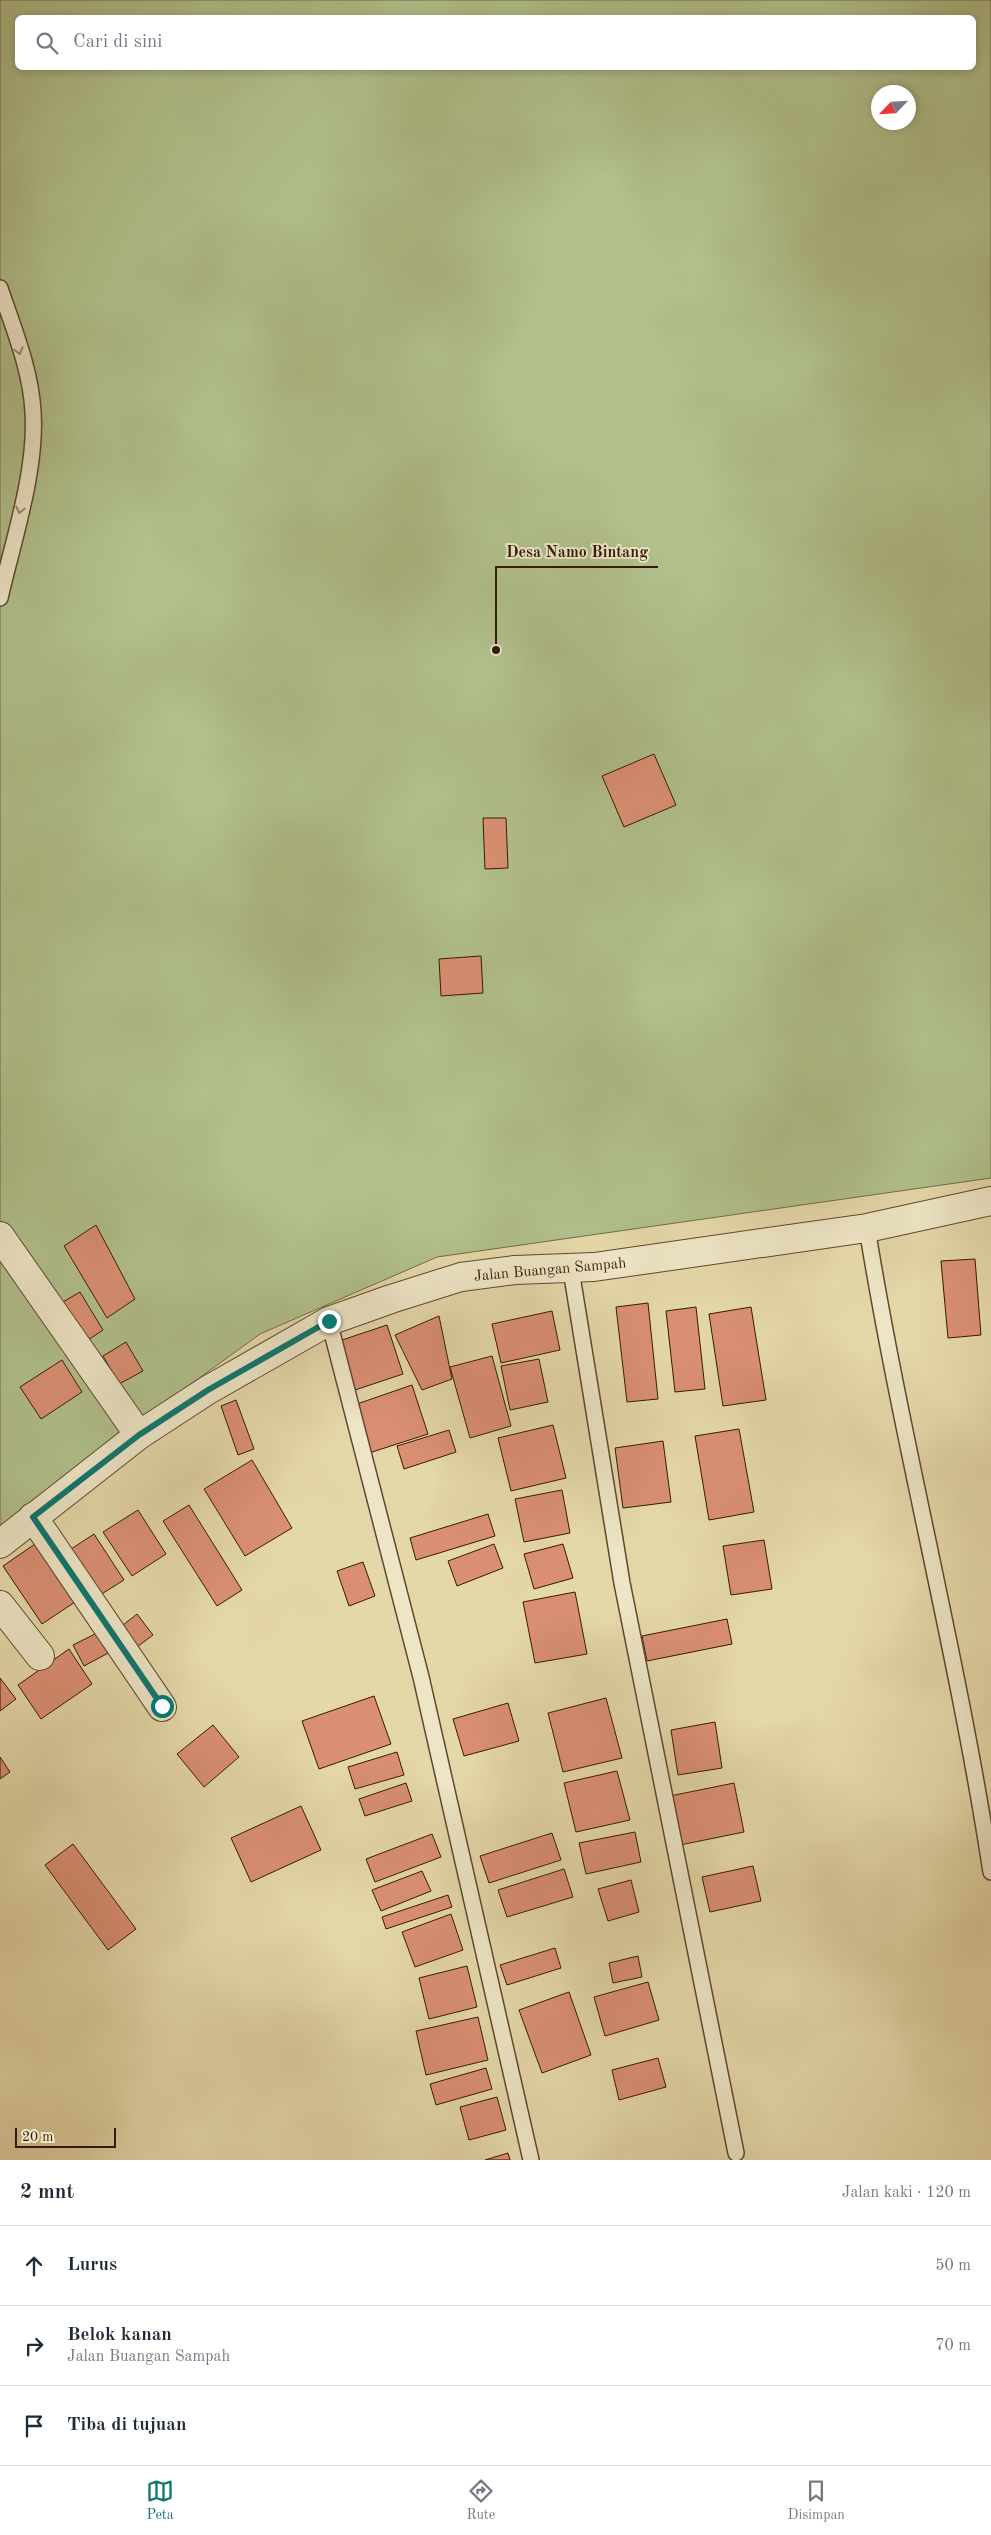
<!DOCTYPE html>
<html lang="id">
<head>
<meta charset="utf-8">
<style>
  body { margin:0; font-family:"Old Standard TT",serif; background:#f6f6f7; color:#1f2937 }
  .compass { position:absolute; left:871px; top:85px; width:45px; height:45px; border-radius:50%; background:#fff; box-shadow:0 2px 8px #0003; rotate:245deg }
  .scale { position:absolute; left:15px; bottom:12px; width:101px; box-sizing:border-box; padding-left:5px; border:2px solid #341906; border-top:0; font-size:14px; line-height:18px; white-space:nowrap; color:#341906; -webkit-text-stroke:4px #ede5c6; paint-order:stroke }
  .stop { position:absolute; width:15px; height:15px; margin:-11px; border:4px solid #0f766e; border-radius:50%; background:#fff }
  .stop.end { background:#0f766e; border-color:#fff; box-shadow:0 1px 5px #0008 }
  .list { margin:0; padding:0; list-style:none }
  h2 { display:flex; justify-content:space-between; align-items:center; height:65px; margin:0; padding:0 20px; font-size:21px }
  h2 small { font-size:16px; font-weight:400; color:#747a83 }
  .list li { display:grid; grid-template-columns:32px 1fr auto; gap:15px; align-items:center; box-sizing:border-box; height:80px; padding:0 20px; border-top:1px solid #e0e1e3 }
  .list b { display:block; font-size:19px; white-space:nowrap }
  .list p { margin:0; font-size:16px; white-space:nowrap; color:#747a83 }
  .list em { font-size:16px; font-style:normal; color:#747a83 }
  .icon { flex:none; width:28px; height:28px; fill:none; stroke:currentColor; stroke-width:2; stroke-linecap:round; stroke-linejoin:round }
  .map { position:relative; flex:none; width:991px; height:2160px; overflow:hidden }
  .search { position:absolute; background:#fff; box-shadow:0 2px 8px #0003; left:15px; right:15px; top:15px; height:55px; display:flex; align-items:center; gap:12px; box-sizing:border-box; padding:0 18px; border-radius:8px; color:#747a83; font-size:19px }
  .sheet { height:305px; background:#fff }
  nav { display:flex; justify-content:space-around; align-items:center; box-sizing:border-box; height:70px; border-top:1px solid #e0e1e3; background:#fff; font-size:14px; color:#747a83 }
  nav a { display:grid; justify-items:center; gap:2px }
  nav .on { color:#0f766e }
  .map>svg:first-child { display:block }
  .green { fill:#b0bf8b; stroke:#726c48; fill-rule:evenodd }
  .building { fill:#da8f73; stroke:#341906 }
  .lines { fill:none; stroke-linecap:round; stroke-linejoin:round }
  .service-casing { stroke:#60482e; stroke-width:18 }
  .minor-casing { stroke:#60482e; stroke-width:30 }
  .tertiary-casing { stroke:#60482e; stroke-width:30 }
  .service { stroke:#ede5c6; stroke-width:15 }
  .minor { stroke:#ede5c6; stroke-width:28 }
  .tertiary { stroke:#ede5c6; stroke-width:28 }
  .oneway { stroke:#9a8970 }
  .route { stroke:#0f766e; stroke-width:6 }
  .labels { text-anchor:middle; stroke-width:4; stroke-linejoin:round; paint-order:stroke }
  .street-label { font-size:15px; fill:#341906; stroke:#ede5c6 }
  .leader { fill:none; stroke:#341906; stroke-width:2 }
  .callout-dot { fill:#341906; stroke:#ede5c6; stroke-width:2 }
  .callout-label { font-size:16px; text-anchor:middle; font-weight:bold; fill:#341906; stroke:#ede5c6; stroke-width:4; stroke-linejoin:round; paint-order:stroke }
</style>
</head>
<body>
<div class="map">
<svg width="991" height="2160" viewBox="0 0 991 2160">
  <rect width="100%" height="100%" fill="#e4d7a8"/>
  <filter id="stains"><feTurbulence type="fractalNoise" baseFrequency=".004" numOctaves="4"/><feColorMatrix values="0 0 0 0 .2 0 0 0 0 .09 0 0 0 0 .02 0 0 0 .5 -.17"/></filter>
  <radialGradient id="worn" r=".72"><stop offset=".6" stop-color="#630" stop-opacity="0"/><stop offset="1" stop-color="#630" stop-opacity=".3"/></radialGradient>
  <path class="green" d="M0,0H991V1178L437,1257L260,1334L82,1463L0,1527ZM18,18H974V68H18ZM878,92H908V122H878Z"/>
  <path class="building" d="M654,754L676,805L624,827L602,776Z
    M483,818H506L508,868L485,869Z
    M481,956L483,993L441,996L439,959Z
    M96,1225L135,1299L107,1318L64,1246Z
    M975,1259L981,1335L948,1338L941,1261Z
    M80,1292L103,1330L85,1342L61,1303Z
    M648,1303L658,1399L627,1402L616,1307Z
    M696,1307L705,1389L675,1392L666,1311Z
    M751,1307L766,1400L723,1406L709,1314Z
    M552,1311L560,1350L501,1363L492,1324Z
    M439,1316L452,1379L422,1390L395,1335Z
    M387,1325L403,1374L352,1391L336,1342Z
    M126,1342L143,1371L119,1384L103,1356Z
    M492,1356L511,1426L470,1438L450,1367Z
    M539,1359L548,1402L510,1410L501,1366Z
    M62,1360L82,1392L41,1419L20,1387Z
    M412,1385L428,1434L369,1453L354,1405Z
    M236,1400L254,1449L238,1455L221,1406Z
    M553,1425L566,1478L511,1491L498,1438Z
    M739,1429L754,1512L709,1520L695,1436Z
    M449,1430L456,1452L404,1469L397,1446Z
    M663,1441L671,1502L623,1508L615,1448Z
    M252,1460L292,1528L245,1556L204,1489Z
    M562,1490L570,1533L524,1542L515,1499Z
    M189,1505L242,1590L217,1606L163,1521Z
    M138,1510L166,1554L132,1576L103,1532Z
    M488,1514L495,1536L416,1560L410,1538Z
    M94,1534L124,1580L92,1600L62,1555Z
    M764,1540L772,1589L731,1595L723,1546Z
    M35,1544L75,1602L42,1624L3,1566Z
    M494,1544L503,1568L457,1586L448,1561Z
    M563,1544L573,1578L534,1589L524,1554Z
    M363,1562L375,1596L349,1606L337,1571Z
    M575,1592L587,1654L535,1663L523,1602Z
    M137,1614L153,1635L129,1653L113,1633Z
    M727,1619L732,1644L647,1661L642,1636Z
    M103,1630L114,1650L84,1666L73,1645Z
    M69,1649L92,1684L41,1719L18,1685Z
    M0,1678L16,1699L0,1711Z
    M374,1696L391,1744L319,1769L302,1721Z
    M606,1698L622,1758L563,1772L548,1713Z
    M508,1703L519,1741L464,1756L453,1719Z
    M715,1722L722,1768L678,1775L671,1730Z
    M213,1725L239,1757L204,1787L177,1754Z
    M397,1752L404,1775L355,1789L348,1767Z
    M0,1757L10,1772L0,1779Z
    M617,1771L630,1820L576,1832L564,1783Z
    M406,1783L412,1801L365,1816L359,1799Z
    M734,1783L744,1832L680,1845L670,1796Z
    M301,1806L321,1850L251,1882L231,1838Z
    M635,1832L641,1862L586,1874L579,1843Z
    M552,1833L561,1860L489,1883L480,1856Z
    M432,1834L441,1857L375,1882L366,1859Z
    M73,1844L136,1929L108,1950L45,1865Z
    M753,1866L761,1901L710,1912L702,1877Z
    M564,1869L573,1897L507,1917L498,1890Z
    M422,1871L431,1891L381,1911L372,1890Z
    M631,1880L639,1912L608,1921L598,1889Z
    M448,1895L452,1907L386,1929L382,1917Z
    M451,1914L463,1950L415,1967L402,1932Z
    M555,1948L561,1968L507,1985L500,1965Z
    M638,1956L642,1977L613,1983L609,1963Z
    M467,1966L477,2007L429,2019L419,1978Z
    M648,1982L659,2020L605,2036L594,1997Z
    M569,1992L591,2055L542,2073L519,2010Z
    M478,2017L488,2060L426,2075L416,2031Z
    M658,2058L666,2087L619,2100L612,2070Z
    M486,2068L492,2089L436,2105L430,2084Z
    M497,2097L506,2130L469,2140L460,2107Z
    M508,2153L510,2160H485Z"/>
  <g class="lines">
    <g class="service-casing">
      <path id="service" d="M0,288C13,327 31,370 33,412C37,470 13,541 0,598
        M867,1228C902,1444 958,1655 991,1872
        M571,1270L622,1583L736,2153
        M329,1321L421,1677L531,2160"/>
    </g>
    <g class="minor-casing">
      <path id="minor" d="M0,1236L139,1435
        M33,1517L162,1707
        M0,1605L40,1656"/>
    </g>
    <g class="tertiary-casing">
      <path id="tertiary" d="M0,1544L139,1435L208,1390L329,1321L391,1299L461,1277L515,1270L594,1267L867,1228L991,1201"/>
    </g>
    <use href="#service" class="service"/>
    <use href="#minor" class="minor"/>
    <use href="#tertiary" class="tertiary"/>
  </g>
  <defs><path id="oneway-chevron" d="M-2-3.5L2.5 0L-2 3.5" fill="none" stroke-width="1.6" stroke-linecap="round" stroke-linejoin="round" transform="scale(1.25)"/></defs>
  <g class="oneway">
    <use href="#oneway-chevron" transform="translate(19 351) rotate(74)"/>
    <use href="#oneway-chevron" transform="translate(20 510) rotate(103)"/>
  </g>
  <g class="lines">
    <path class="route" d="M162,1706L33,1517L139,1435L208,1390L329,1321"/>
  </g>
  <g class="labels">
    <g class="street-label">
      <text transform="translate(550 1269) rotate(-5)" y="5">Jalan Buangan Sampah</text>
    </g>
  </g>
  <path class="leader" d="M496 650L496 567H658"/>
  <circle class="callout-dot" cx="496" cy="650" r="5"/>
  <g class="callout-label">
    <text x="577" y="557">Desa Namo Bintang</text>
  </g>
  <rect width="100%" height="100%" filter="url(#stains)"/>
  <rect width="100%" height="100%" fill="url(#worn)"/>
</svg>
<svg class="compass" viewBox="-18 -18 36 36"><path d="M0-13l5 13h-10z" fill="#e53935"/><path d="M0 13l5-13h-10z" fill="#747a83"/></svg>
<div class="scale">20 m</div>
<div class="stop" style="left:162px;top:1706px"></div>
<div class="stop end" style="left:329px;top:1321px"></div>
<div class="search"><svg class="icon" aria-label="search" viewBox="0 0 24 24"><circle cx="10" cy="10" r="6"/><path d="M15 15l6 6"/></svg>Cari di sini</div>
</div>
<section class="sheet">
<h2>2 mnt<small>Jalan kaki · 120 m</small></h2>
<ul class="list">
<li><svg class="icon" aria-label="ahead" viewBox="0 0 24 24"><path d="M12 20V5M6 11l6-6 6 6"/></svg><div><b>Lurus</b></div><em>50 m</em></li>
<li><svg class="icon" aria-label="right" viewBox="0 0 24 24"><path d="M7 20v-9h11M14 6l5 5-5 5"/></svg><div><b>Belok kanan</b><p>Jalan Buangan Sampah</p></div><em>70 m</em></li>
<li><svg class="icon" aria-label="arrive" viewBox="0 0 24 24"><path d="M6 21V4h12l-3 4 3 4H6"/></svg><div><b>Tiba di tujuan</b></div></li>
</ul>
</section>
<nav>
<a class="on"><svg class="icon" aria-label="map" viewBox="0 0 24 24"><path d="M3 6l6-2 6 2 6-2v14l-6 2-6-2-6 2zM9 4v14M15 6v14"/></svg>Peta</a>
<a><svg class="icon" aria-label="directions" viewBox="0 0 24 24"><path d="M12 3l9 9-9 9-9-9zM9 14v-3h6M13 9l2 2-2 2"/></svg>Rute</a>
<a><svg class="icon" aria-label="saved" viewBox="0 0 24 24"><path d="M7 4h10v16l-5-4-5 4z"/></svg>Disimpan</a>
</nav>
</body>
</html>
